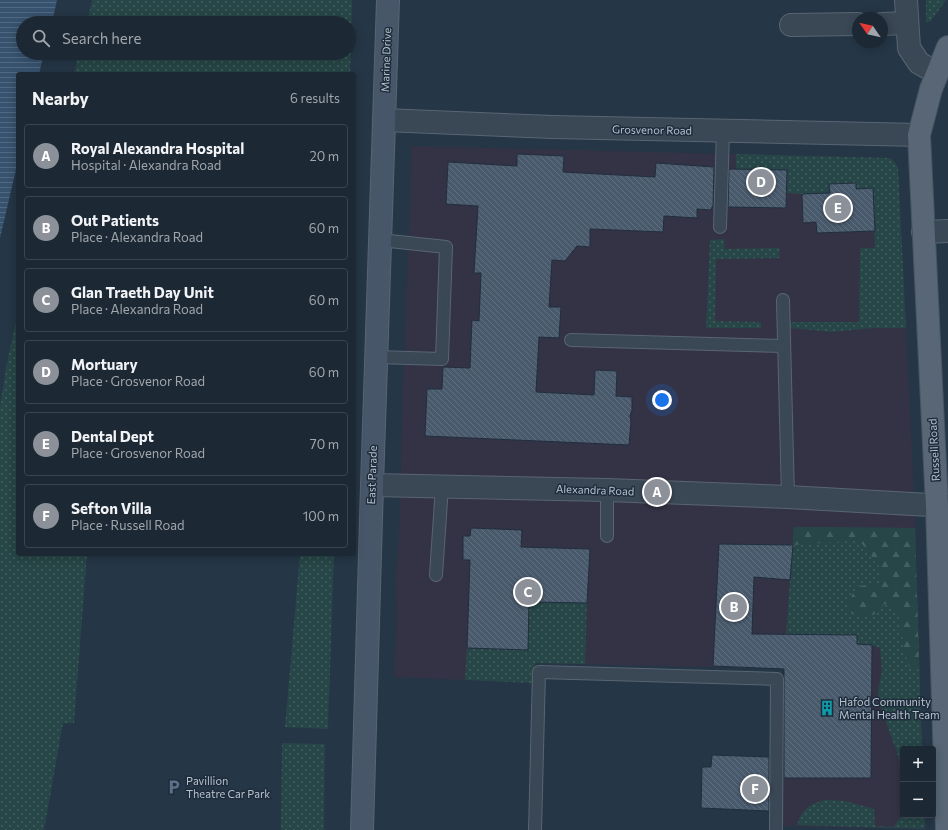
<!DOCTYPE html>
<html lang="en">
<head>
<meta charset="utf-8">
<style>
  body { margin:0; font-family:Commissioner,sans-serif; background:#293440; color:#f1f3f6 }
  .controls { position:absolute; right:12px; bottom:12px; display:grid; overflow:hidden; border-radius:4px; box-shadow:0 2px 10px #0003 }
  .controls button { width:36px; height:36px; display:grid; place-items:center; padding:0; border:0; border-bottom:1px solid #3a444f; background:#1c2834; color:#f1f3f6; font:20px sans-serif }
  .compass { position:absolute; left:852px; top:12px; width:36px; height:36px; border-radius:50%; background:#1c2834; box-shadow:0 2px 10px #0003; rotate:304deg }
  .you { position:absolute; left:662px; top:400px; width:14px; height:14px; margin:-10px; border:3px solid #fff; border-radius:50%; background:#1a73e8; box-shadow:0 0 0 6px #1a73e833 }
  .badge { display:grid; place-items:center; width:26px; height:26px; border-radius:50%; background:#8c9099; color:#fff; font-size:13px; font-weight:700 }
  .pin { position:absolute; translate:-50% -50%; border:2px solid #fff; box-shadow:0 1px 4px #0006 }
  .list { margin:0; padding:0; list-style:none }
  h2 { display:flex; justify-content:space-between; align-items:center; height:52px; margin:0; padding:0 16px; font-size:17px }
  h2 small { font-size:13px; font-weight:400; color:#a0a6ac }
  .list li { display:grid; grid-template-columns:26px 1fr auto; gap:12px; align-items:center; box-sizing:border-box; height:64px; margin:0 8px 8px; padding:0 8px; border:1px solid #3a444f; border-radius:4px }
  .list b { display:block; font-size:15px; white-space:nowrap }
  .list p { margin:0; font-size:13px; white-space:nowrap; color:#a0a6ac }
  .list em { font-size:13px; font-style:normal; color:#a0a6ac }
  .icon { flex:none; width:22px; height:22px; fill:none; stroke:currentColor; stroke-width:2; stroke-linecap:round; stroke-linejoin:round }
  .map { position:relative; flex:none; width:948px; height:830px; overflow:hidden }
  .search { position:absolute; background:#1c2834; box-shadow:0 2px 10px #0003; left:16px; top:16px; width:340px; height:44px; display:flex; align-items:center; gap:10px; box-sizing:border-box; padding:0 14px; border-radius:22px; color:#a0a6ac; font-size:15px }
  .panel { position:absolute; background:#1c2834; box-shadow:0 2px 10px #0003; left:16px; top:72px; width:340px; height:484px; border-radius:4px }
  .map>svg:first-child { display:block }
  .medical { fill:#343346 }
  .grass { fill:url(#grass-dots) }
  .forest { fill:url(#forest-firs) }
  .water { fill:url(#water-rules) }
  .building { fill:url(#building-back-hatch); stroke:#202e3d }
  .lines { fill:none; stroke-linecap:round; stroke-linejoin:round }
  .service-casing { stroke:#596572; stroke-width:14 }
  .minor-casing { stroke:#596572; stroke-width:24 }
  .secondary-casing { stroke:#596572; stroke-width:24 }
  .primary-casing { stroke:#475361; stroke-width:24 }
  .service { stroke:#3a4755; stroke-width:12 }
  .minor { stroke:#3a4755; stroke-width:22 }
  .secondary { stroke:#485669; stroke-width:22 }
  .primary { stroke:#586675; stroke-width:22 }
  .labels { text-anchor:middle; stroke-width:3; stroke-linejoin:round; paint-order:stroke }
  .street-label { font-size:11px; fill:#b8c2ce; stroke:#1e2c3b }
  .poi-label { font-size:11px; fill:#b8c2ce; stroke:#1e2c3b; text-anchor:start }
</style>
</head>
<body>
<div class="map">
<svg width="948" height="830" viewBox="0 0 948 830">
  <defs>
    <pattern id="grass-dots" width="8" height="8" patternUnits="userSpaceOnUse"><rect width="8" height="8" fill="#274647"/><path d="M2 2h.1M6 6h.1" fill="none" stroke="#445f60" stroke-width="1.8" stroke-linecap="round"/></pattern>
    <pattern id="forest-firs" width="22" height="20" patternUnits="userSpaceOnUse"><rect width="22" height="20" fill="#274647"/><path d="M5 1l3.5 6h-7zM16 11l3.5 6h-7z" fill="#445f60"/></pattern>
    <pattern id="water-rules" width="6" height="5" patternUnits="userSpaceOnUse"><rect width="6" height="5" fill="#37526e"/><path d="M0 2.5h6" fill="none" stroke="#526982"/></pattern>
    <pattern id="building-back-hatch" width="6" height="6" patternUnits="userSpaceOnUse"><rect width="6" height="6" fill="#495a6d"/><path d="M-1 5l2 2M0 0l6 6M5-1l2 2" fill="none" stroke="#617081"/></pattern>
  </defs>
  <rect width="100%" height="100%" fill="#253646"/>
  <path class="medical" d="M412,146L891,158L898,167L913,474L922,749H903V815H925V829L780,826L784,669L535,663L533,683L394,677L397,620L396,578L399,536L403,387Z"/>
  <path class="grass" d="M92,0H352L350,74H74L79,53H349V23H87Z
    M926,0H946L931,21L926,22Z
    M736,154L891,158L898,167L906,328H873L831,332L802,329L787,328L788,322H859L860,248H875L873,188L856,189V183L830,184V193L802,194L786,193L787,170L736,169Z
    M724,239L725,249L779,248L780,258L716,259L715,321L761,322V328H706L710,240Z
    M18,313V554H87L74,723H63L44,830H0V406L8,357Z
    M794,527L915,528L922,749H903V802L902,773L898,755L880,706L878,691L882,671L880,648L872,645L857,644V635L786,634Z
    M300,554H334L328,729L285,727Z
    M529,602L587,603L585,664L535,663L533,683L465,680L467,648L528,650Z
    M282,743L325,744L324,830H281Z
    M826,800L845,801L874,809L875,826L894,827L903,813V815H925V829L797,825C803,809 808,804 826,800Z"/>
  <path class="forest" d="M794,527L915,528L919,670L909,666L904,650L899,613L892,605L884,604C874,618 868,619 852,614L847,607L852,595L857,586L881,584V569L860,541H848L793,545Z"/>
  <path class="water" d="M0,0H57L52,23H23V53H44L39,74H18V161L0,238Z"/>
  <path class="building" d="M517,154L564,156L563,172L655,177L656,163L714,167L713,207H712L711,210L697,209V218L664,216L663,232L590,229V247L577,246L565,261L552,260L549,307H561L559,338L539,337L536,392L594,395L595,370L617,371L616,396L632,397V410L630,416L631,422L629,445L425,436L427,389H442L443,367L470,368L472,320L479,321L481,273H474L478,206L446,204L448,162L517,166Z
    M729,169L787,170L786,208L728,207Z
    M856,183V189L873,188L875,231L817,233L816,222L803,223L802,194L830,193L829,184Z
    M471,528L522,530L521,547L590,549L587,603L529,602L528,650L467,648L470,560H463V536H470Z
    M719,544L793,545L790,580L754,577L752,634L857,635V644L872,645L871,778H784V669L713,666Z
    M712,755L769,757V811L701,808L702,767H711Z"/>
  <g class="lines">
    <g class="service-casing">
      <path id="service" d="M720,227L723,131
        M783,300L788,497
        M571,340L784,346
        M376,357L442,359L446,247L380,240
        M607,536V490
        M436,575L442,486
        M535,830L539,672L777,679L776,830"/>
    </g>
    <g class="minor-casing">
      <path id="minor" d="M906,0L909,48L919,63L937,73
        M882,24L907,23
        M791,25L858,24
        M384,120L553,127L919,135
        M923,232L948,231
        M372,485L607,490L788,497L948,506"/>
    </g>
    <g class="secondary-casing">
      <path id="secondary" d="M362,830L372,485L388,0"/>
    </g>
    <g class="primary-casing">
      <path id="primary" d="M947,830L937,506L919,135L931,89L948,47"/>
    </g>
    <use href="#service" class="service"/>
    <use href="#minor" class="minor"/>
    <use href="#secondary" class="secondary"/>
    <use href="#primary" class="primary"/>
  </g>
  <defs>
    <g id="building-bare" transform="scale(1.2)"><path d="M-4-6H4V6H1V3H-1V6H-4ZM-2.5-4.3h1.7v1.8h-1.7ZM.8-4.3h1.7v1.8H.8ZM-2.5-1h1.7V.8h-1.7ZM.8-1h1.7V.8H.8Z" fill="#0f9aa8" stroke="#1e2c3b" stroke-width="2.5" paint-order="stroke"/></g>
    <g id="parking-bare" transform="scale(1.2)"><path d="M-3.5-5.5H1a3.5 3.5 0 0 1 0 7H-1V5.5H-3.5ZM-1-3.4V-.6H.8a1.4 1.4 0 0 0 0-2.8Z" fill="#5c6f8a" stroke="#1e2c3b" stroke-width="2.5" paint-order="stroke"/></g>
  </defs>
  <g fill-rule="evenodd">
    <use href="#building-bare" x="827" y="708"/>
    <use href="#parking-bare" x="174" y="787"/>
  </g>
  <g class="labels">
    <g class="street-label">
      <text transform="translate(386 60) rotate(-88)" y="4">Marine Drive</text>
      <text transform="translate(652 130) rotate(1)" y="4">Grosvenor Road</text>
      <text transform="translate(934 450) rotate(-93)" y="4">Russell Road</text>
      <text transform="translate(372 475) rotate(-88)" y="4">East Parade</text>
      <text transform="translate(595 490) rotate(2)" y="4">Alexandra Road</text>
    </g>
    <g class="poi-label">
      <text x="839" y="706">Hafod Community<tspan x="839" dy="13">Mental Health Team</tspan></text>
      <text x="186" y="785">Pavillion<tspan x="186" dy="13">Theatre Car Park</tspan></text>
    </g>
  </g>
</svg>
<div class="controls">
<button>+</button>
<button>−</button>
</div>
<svg class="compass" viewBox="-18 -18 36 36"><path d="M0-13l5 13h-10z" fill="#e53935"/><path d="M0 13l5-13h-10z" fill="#a0a6ac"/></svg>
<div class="you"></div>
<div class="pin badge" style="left:657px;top:492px">A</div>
<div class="pin badge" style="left:734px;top:607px">B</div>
<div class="pin badge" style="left:528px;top:592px">C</div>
<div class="pin badge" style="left:761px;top:182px">D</div>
<div class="pin badge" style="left:838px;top:208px">E</div>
<div class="pin badge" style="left:755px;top:789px">F</div>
<div class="search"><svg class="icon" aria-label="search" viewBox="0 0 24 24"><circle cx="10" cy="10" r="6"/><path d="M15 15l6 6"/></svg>Search here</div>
<section class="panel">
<h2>Nearby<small>6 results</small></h2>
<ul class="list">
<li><span class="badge">A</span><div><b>Royal Alexandra Hospital</b><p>Hospital · Alexandra Road</p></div><em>20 m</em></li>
<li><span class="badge">B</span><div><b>Out Patients</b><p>Place · Alexandra Road</p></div><em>60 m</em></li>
<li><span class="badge">C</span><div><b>Glan Traeth Day Unit</b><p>Place · Alexandra Road</p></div><em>60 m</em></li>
<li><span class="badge">D</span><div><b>Mortuary</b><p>Place · Grosvenor Road</p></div><em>60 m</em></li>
<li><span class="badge">E</span><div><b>Dental Dept</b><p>Place · Grosvenor Road</p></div><em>70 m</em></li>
<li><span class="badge">F</span><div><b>Sefton Villa</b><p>Place · Russell Road</p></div><em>100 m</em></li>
</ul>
</section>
</div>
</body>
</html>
